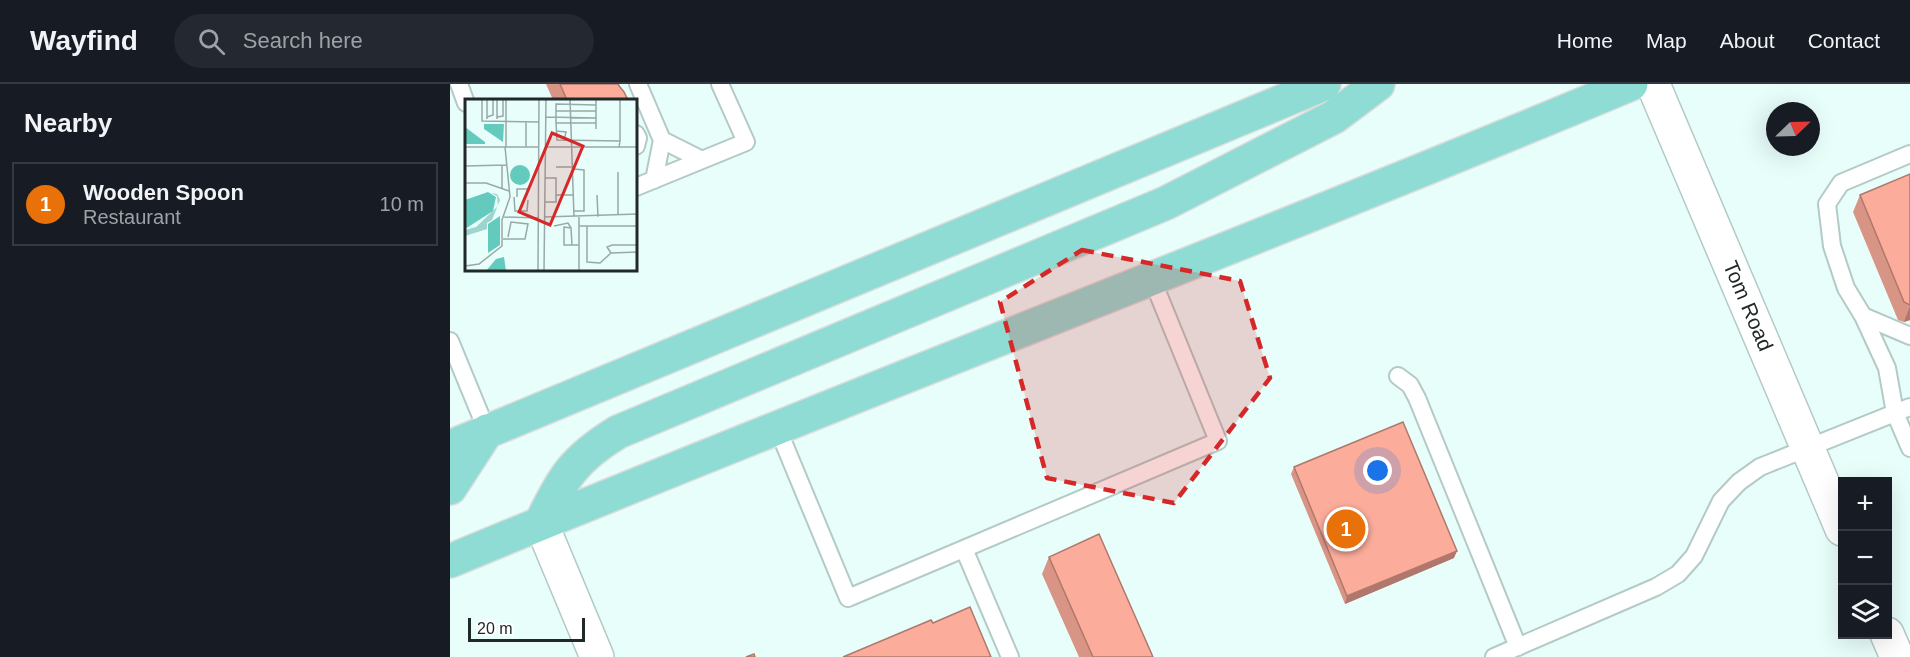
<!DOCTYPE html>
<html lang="en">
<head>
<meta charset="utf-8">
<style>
  body { margin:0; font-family:Arial,sans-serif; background:#242831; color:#f1f3f6 }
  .controls { position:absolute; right:18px; bottom:18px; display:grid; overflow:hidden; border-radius:0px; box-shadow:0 6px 24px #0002 }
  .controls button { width:54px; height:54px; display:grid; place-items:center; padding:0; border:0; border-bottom:2px solid #363941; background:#171b24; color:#f1f3f6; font:30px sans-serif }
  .compass { position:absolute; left:1316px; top:18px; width:54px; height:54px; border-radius:50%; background:#171b24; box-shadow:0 6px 24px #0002; rotate:67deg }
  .scale { position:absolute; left:18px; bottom:15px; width:117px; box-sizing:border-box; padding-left:6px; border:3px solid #212928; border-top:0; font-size:16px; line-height:21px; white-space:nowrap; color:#212928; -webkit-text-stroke:4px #fff; paint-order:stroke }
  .you { position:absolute; left:928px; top:387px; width:21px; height:21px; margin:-15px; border:4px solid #fff; border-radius:50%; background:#1a73e8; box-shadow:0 0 0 9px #1a73e833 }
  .badge { display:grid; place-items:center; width:39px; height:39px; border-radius:50%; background:#d44931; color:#fff; font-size:20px; font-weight:700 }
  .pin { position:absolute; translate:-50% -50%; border:3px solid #fff; box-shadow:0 2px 6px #0006 }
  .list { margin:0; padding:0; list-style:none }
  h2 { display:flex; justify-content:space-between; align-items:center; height:78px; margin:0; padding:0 24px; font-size:26px }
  h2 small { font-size:20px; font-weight:400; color:#9ea1a6 }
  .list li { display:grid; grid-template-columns:39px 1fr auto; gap:18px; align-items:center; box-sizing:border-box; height:84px; margin:0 12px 12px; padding:0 12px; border:2px solid #363941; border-radius:0px }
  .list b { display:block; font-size:22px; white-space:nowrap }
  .list p { margin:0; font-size:20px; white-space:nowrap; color:#9ea1a6 }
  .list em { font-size:20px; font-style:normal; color:#9ea1a6 }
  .icon { flex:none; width:33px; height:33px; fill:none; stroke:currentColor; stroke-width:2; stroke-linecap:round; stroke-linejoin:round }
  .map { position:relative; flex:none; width:1460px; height:573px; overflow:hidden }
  header { display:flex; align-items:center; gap:36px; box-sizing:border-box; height:84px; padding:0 30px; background:#171b24; border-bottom:2px solid #363941 }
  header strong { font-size:28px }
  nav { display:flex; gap:33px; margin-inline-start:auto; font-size:21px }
  .search { width:420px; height:54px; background:#242831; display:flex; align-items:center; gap:15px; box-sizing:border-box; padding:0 21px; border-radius:33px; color:#9ea1a6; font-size:22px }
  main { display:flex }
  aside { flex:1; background:#171b24 }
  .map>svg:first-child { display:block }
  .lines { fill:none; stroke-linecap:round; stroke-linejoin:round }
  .lane-casing { stroke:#b4cac6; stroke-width:20 }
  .street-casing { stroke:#b4cac6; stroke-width:36 }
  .primary-casing { stroke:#dbdddd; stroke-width:36 }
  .lane { stroke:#fff; stroke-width:16 }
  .street { stroke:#fff; stroke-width:33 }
  .primary { stroke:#8edcd4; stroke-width:33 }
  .wall { fill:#d89485 }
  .shaded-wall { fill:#b0786c }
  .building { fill:#fbac9b; stroke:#b0786c; stroke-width:1.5 }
  .marked { fill:#d62828; fill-opacity:0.2; stroke:#d62828; stroke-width:4.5; stroke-dasharray:12 8; stroke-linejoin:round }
  .labels { text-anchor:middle; stroke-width:5; stroke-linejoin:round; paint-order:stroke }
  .street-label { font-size:21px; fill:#212928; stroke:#fff }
  .inset-road { fill:none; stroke:#98a9a7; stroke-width:1.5 }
  .view { fill:#d62828; fill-opacity:0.15; stroke:#d62828; stroke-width:3 }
  .inset-edge { fill:none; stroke:#212928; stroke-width:3 }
</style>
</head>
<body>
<header>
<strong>Wayfind</strong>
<div class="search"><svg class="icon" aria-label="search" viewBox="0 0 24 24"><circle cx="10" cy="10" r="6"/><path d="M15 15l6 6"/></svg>Search here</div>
<nav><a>Home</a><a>Map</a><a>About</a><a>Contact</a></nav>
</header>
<main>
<aside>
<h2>Nearby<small></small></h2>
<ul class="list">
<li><span class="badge" style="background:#e8710a">1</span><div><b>Wooden Spoon</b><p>Restaurant</p></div><em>10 m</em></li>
</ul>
</aside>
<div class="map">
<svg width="1460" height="573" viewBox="0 0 1460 573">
  <rect width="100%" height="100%" fill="#e8fefb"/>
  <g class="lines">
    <g class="lane-casing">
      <path id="lane" d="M9,0L16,19
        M188,0L212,56L204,96
        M186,50L188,54L186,62
        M212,56L252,76
        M1460,70L1391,99L1377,120L1382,162L1396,204L1413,232L1437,284L1445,329L1460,364
        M186,103L296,58L270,0
        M1413,232L1460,252
        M0,257L37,347
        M948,292L960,301L967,314L1068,563
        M327,343L398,514L768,357L702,195
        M514,465L560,573
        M1044,573L1206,503L1228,490L1244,472L1271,417L1289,398L1310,383L1460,323"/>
    </g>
    <g class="street-casing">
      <path id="street" d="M1203,0L1392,445
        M91,439L147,573
        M1437,550L1447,573"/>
    </g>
    <g class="primary-casing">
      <path id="primary" d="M0,363L874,0
        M0,404L37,347
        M91,439C113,393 124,375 168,348L716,119L884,33L928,0
        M0,477C392,314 789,164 1181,0"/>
    </g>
    <use href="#lane" class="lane"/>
    <use href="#street" class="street"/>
    <use href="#primary" class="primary"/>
  </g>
  <path class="wall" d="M96,0H168L178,16H103Z
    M1460,90V236L1454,238L1448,236L1403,128L1410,111Z
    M844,383L1004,474L895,520L841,390Z
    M599,473L703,573H629L592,490Z"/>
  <path class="shaded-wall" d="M1460,222V236L1454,238Z
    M1007,467L1004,474L895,520L897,512Z"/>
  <path class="building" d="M110,0H168L170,3L174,8L178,16H117Z
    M1460,90V221L1454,218L1410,111Z
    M953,338L1007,467L897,512L844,383Z
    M649,450L703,573H643L599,473Z
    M520,523L541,573H393L481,536L483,539Z
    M304,570L305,573H296Z"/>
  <path class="marked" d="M632,166L790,197L820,294L724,419L597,394L550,218Z"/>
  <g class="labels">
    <g class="street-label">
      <text transform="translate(1298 222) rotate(67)" y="7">Tom Road</text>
    </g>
  </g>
  <g transform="translate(15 15)">
    <rect width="172" height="172" fill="#e8fefb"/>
    <path d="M26,94L32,95L35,101L27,121L22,124V130L0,137V131L11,128L33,107L32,97Z" fill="#9dd4cd"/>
    <path d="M19,25H39L38,43L19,30ZM0,28L20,43V45H0ZM45 76a10 10 0 1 1 20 0a10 10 0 1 1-20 0ZM23,93L31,98L28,112L0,130V101ZM35,117V146L23,154V125ZM39,158L41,172H21L31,160Z" fill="#64cabe"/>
    <path class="inset-road" d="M17,0V22L74,23M105,0L109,118M91,12H131M22,18L28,16V0M32,18L38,17V0M81,18L131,19M22,20V0M32,20V0M91,24L92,41L155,42L154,48M131,24H91V5L131,6M131,30V0M91,32L101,33L99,42M155,42V0M0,48H73M41,48V0M61,48V23M81,48H173M0,67L42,66M91,68H109M109,70L119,71V112H109M0,84H21L44,92M37,89V66M91,96H109M132,96L133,118M49,98L50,112H62L63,101M52,98V90H63M80,103H91V79H80M153,115V73M39,118L73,119M79,118L173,115M89,127L103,124L106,129M114,127H173M122,127V163L135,164L146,154L142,148L147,146H173M38,140H60L63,125L46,123L43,138M107,146L106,129L99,128V146H114M146,154L173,153M0,167L14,165L37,147V121L45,98L40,48M73,172L74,0M79,172L81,0M114,172V118"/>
    <path class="view" d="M87,34L118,47L85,126L54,113Z"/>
    <rect width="172" height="172" class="inset-edge"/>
  </g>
</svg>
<div class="controls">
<button>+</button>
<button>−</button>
<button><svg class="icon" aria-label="layers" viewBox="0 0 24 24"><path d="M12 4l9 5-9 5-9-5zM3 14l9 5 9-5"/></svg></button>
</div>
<svg class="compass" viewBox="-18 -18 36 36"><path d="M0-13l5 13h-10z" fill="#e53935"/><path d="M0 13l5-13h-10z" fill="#9ea1a6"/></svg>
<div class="scale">20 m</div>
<div class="you"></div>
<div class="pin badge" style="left:896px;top:445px;background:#e8710a">1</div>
</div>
</main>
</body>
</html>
